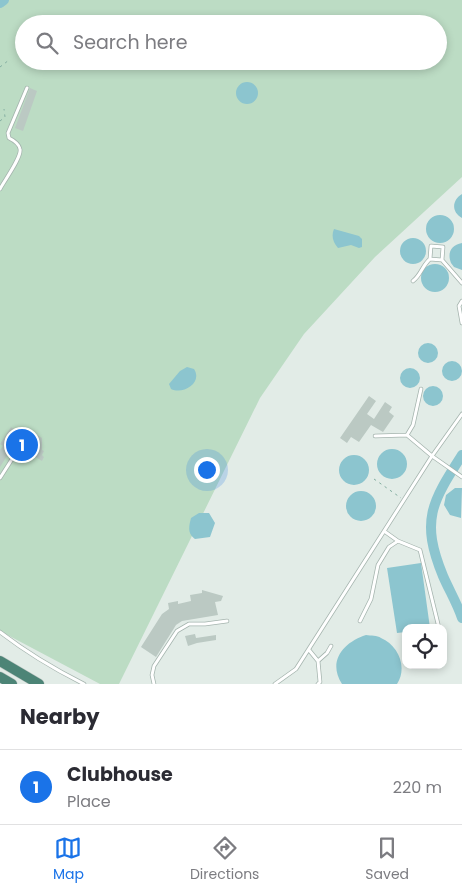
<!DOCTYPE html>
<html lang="en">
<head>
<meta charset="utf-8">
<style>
  body { margin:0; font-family:Poppins,sans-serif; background:#f2f2f3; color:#2b2b33 }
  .controls { position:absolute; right:15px; bottom:15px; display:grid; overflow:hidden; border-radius:10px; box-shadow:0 2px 8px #0003 }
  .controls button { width:45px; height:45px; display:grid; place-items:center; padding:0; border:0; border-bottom:1px solid #e1e1e2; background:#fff; color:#2b2b33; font:25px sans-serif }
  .you { position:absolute; left:206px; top:469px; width:18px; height:18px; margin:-12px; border:4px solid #fff; border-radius:50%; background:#1a73e8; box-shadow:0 0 0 8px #1a73e833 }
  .badge { display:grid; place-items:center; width:32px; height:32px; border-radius:50%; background:#1a73e8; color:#fff; font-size:16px; font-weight:700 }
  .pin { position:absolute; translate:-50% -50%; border:2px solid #fff; box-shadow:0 1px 5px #0006 }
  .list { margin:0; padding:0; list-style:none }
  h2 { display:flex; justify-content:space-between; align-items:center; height:65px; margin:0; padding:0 20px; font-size:21px }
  h2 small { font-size:16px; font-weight:400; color:#7c7c81 }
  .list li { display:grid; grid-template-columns:32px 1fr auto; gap:15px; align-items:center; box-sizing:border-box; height:75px; padding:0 20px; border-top:1px solid #e1e1e2 }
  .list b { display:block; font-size:19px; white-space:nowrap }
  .list p { margin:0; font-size:16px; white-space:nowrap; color:#7c7c81 }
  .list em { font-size:16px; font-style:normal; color:#7c7c81 }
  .icon { flex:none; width:28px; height:28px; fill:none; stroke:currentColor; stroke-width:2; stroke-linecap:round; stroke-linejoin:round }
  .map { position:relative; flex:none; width:462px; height:684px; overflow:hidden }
  .search { position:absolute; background:#fff; box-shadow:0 2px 8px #0003; left:15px; right:15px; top:15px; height:55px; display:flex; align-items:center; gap:12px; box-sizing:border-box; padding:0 18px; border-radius:28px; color:#7c7c81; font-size:19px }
  .sheet { height:140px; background:#fff }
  nav { display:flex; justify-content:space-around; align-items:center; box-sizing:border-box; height:70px; border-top:1px solid #e1e1e2; background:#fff; font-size:14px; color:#7c7c81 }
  nav a { display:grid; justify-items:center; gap:2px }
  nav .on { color:#1a73e8 }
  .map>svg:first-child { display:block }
  .green { fill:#bcdcc4; fill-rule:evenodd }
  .water { fill:#8cc5cf }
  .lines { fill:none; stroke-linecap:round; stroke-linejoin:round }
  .river { stroke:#8cc5cf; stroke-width:10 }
  .building { fill:#bbc9c3 }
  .service-casing { stroke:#a5b4ae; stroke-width:4.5 }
  .trunk-casing { stroke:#c1c8c6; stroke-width:11 }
  .path { stroke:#84aea1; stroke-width:1; stroke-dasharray:2.5 4; stroke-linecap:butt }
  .service { stroke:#fff; stroke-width:3 }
  .trunk { stroke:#4c8476; stroke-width:10 }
</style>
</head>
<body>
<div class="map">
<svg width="462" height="684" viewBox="0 0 462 684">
  <rect width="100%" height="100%" fill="#e2ece7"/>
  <path class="green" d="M0,0H462V177L375,257L304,334L260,398L119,684H100L0,631ZM24,24H438V61H24Z"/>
  <path class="water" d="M236 93a11 11 0 1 1 22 0a11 11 0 1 1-22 0Z
    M462,194V218C451,212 452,200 462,194Z
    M426 229a14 14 0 1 1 28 0a14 14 0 1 1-28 0Z
    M334,229L359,236L362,239V247L359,248L351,245L338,248C333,242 331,236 334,229Z
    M400 251a13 13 0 1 1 26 0a13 13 0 1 1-26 0Z
    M462,243V270L454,267L451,263C447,253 451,245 462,243Z
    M421 278a14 14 0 1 1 28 0a14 14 0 1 1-28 0Z
    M418 353a10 10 0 1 1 20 0a10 10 0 1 1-20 0Z
    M442 371a10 10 0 1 1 20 0a10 10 0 1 1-20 0Z
    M187,367L194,369C203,383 183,395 171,389L169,384L180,371Z
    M400 378a10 10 0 1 1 20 0a10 10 0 1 1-20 0Z
    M423 396a10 10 0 1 1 20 0a10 10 0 1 1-20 0Z
    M377 464a15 15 0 1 1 30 0a15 15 0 1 1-30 0Z
    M339 470a15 15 0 1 1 30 0a15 15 0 1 1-30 0Z
    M455,488H462L461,518L450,515L444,505L446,495Z
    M346 506a15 15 0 1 1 30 0a15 15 0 1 1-30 0Z
    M199,513H209L215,523L210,537L195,539C187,533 189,526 191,518Z
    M421,563L430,628H406V632L397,633L387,568Z
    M366,635C371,636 377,635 381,638C398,645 408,667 397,684H342C327,661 344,642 366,635Z"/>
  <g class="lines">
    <path class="river" d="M0,3L4,0
      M462,455C432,502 420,520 443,576C449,590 457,603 462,618"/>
  </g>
  <path class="building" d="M30,88L37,91L23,131L15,128Z
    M369,396L376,401L367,414L374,419L385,402L392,407L389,412L394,416L383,432L371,425L359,442L351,437L347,443L340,438Z
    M11,427L18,432L34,433L42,438V450L44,451L42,455L44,457L42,461L19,447L16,452L10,451L0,467V450L3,446L0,444Z
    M202,590L223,596L221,601L215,602L218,615L182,621L176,625L156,657L141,647L162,614L169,609L168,603L178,601V604L191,601L190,595L202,593Z
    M195,634L196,638L216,635V640L197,643L188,646L185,636Z"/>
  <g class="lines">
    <g class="service-casing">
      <path id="service" d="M0,189C4,181 22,157 20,149C19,144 13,140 9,138L8,133L27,88
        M431,246L443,247L442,260L430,259Z
        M442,260L462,283
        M413,281C421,275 422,266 430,259
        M462,301L459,306L462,323
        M407,435L413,425L421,389
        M375,436L407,435L432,456L462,477
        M0,478L14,456L19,455
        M384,531L398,541L420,550L439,628
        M360,621L371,599L378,565L389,547L398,541
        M0,632C26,652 54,669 84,684
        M309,650L318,661L320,682L318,684
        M318,661L327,653L331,646
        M154,684L152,675L154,666L177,631L189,624H205L227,621
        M275,684L296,669L432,456L462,414"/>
    </g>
    <g class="trunk-casing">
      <path id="trunk" d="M0,661L39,684
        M0,677L12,684"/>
    </g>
    <path class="path" d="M0,67L9,60
      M0,121L5,117L4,109
      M374,479L401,498"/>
    <use href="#service" class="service"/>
    <use href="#trunk" class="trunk"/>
  </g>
</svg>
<div class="controls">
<button><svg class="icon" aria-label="locate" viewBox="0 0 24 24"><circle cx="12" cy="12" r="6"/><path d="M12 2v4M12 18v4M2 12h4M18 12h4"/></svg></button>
</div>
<div class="you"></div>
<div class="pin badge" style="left:22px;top:445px">1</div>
<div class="search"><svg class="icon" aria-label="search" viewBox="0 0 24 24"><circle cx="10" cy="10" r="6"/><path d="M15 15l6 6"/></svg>Search here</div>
</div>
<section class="sheet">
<h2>Nearby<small></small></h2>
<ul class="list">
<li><span class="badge">1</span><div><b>Clubhouse</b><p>Place</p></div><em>220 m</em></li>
</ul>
</section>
<nav>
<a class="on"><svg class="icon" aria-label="map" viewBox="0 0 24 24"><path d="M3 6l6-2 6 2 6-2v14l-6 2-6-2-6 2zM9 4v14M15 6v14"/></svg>Map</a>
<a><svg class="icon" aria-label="directions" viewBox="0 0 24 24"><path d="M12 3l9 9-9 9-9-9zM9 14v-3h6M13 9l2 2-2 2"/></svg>Directions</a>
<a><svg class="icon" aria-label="saved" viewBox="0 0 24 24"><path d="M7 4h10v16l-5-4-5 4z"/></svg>Saved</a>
</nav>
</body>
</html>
